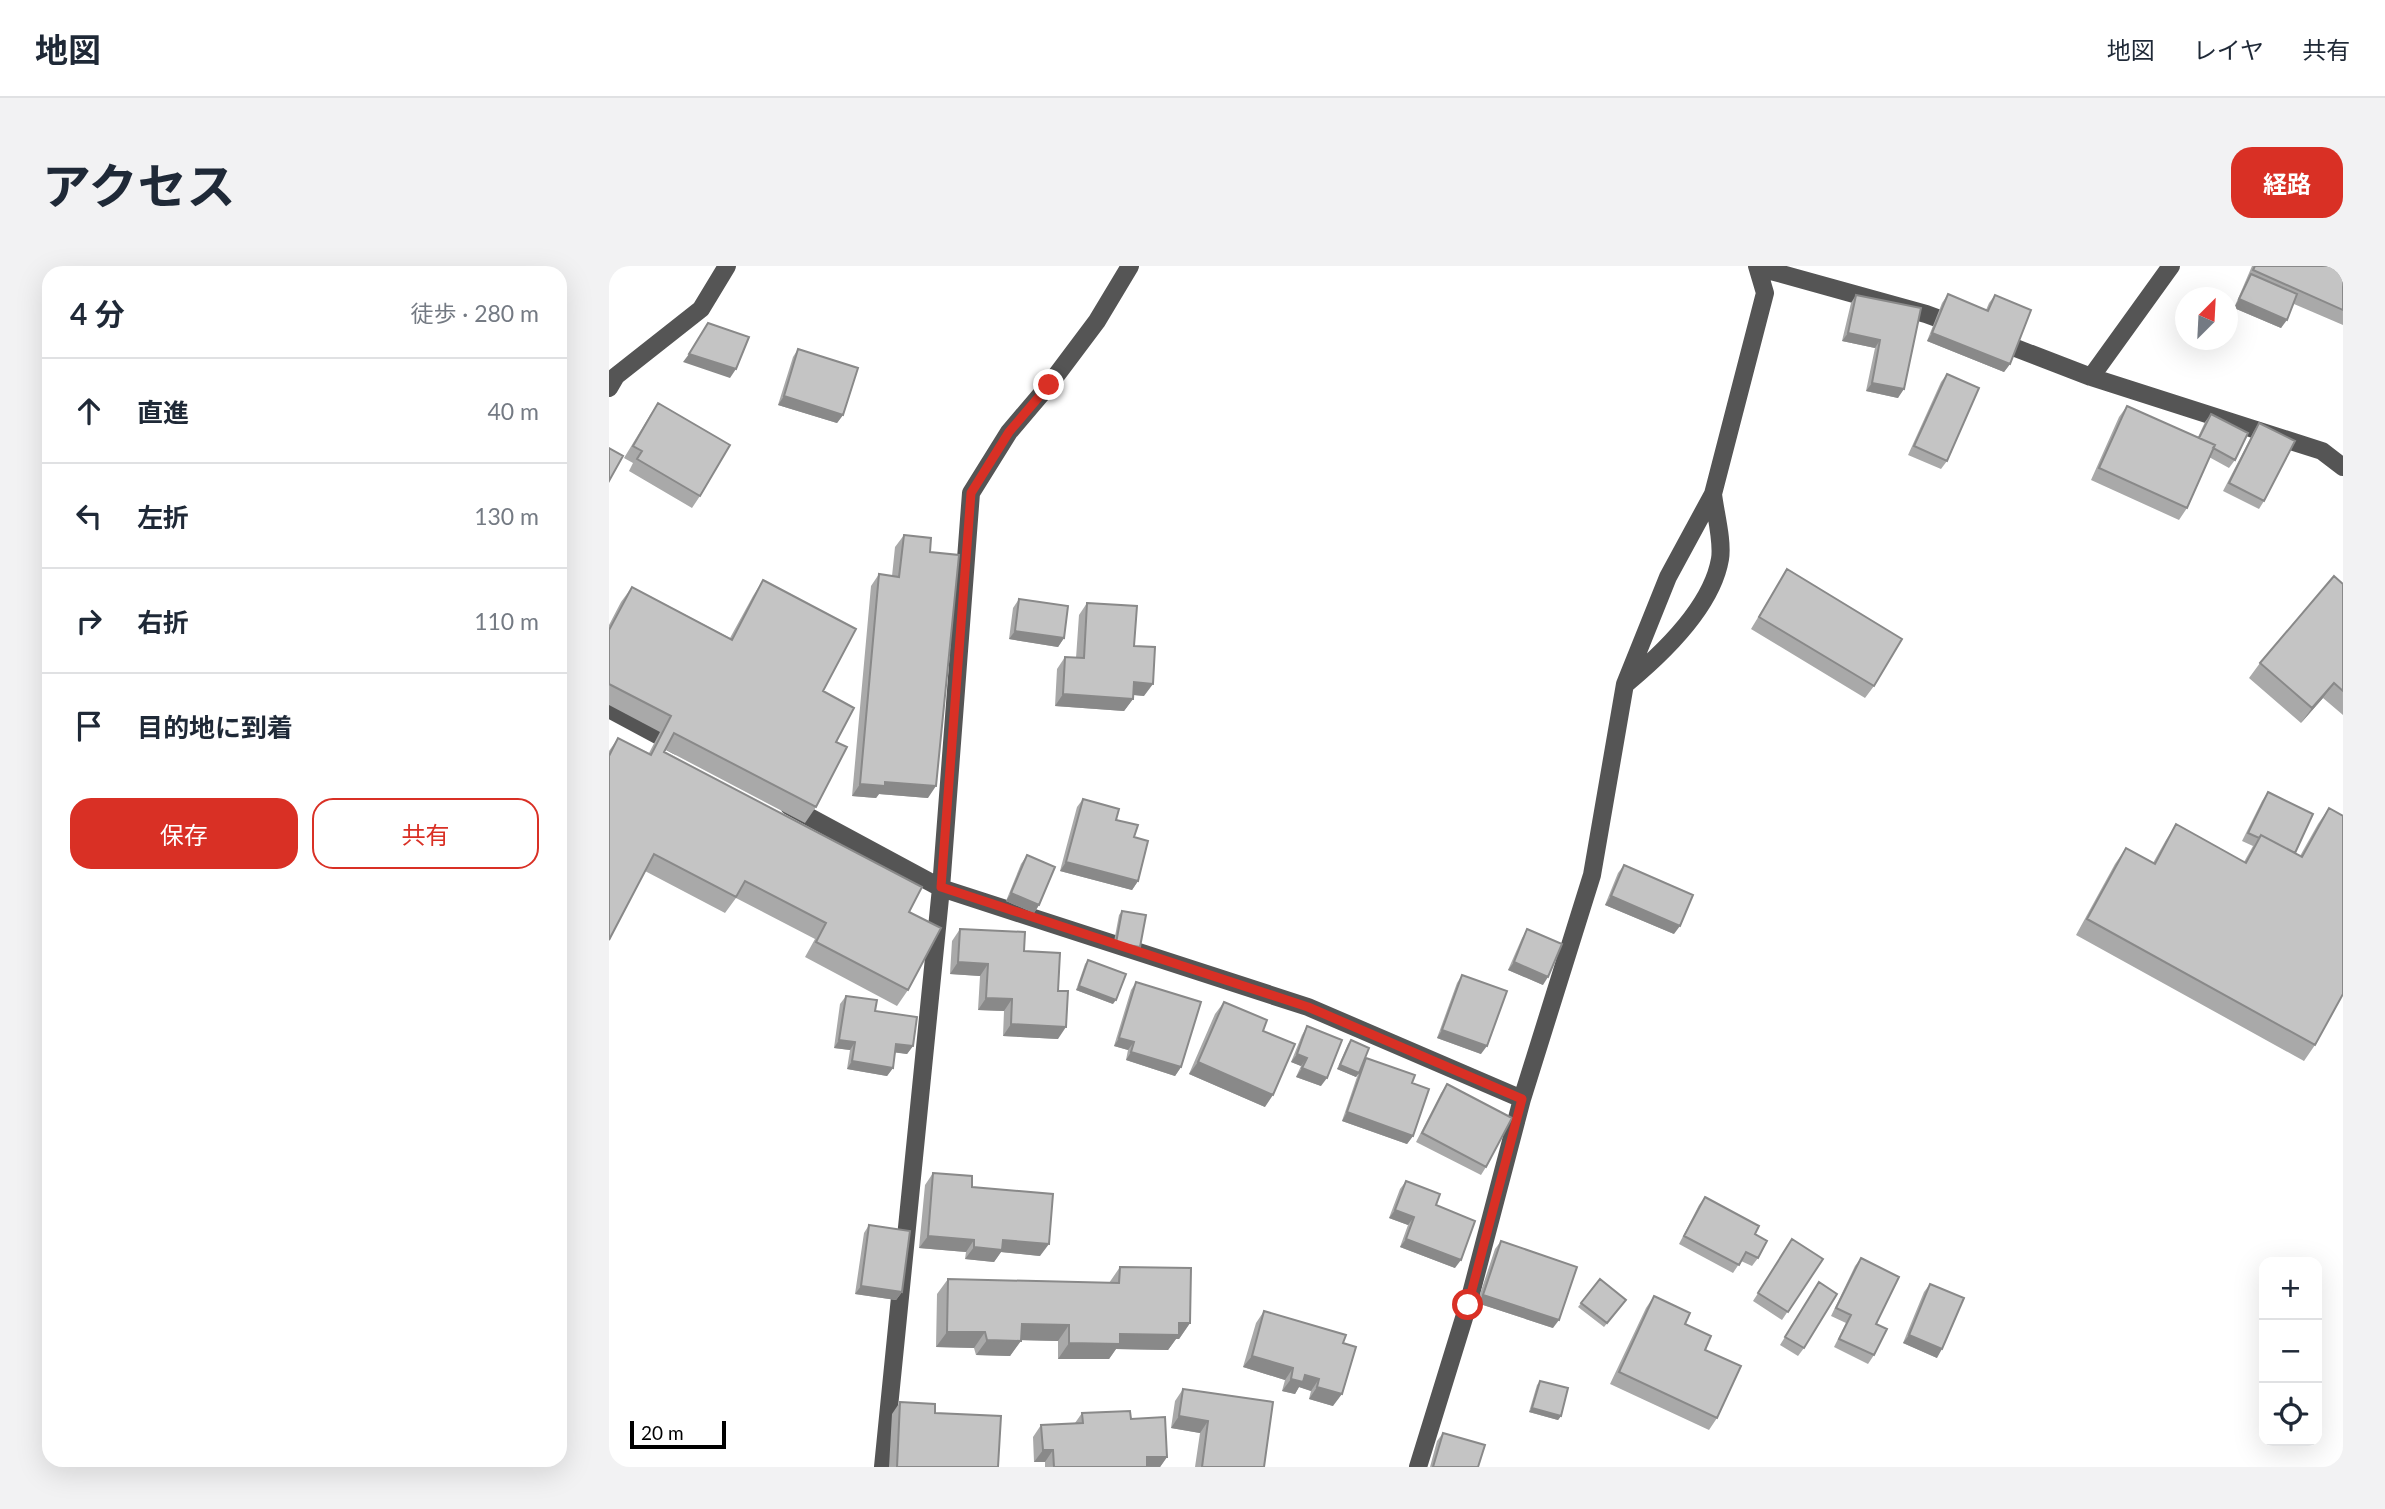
<!DOCTYPE html>
<html lang="ja">
<head>
<meta charset="utf-8">
<style>
  body { margin:0; font-family:Lato,"Noto Sans JP",sans-serif; background:#f2f2f3; color:#1f2937 }
  .controls { position:absolute; right:21px; bottom:21px; display:grid; overflow:hidden; border-radius:14px; box-shadow:0 7px 28px #0002 }
  .controls button { width:63px; height:63px; display:grid; place-items:center; padding:0; border:0; border-bottom:2px solid #e0e1e3; background:#fff; color:#1f2937; font:35px sans-serif }
  .compass { position:absolute; left:1566px; top:21px; width:63px; height:63px; border-radius:50%; background:#fff; box-shadow:0 7px 28px #0002; rotate:24deg }
  .scale { position:absolute; left:21px; bottom:18px; width:96px; box-sizing:border-box; padding-left:7px; border:4px solid #000; border-top:0; font-size:19px; line-height:24px; white-space:nowrap; color:#000; -webkit-text-stroke:5px #fff; paint-order:stroke }
  .stop { position:absolute; width:21px; height:21px; margin:-16px; border:5px solid #d93025; border-radius:50%; background:#fff }
  .stop.end { background:#d93025; border-color:#fff; box-shadow:0 2px 7px #0008 }
  .list { margin:0; padding:0; list-style:none }
  h2 { display:flex; justify-content:space-between; align-items:center; height:91px; margin:0; padding:0 28px; font-size:30px }
  h2 small { font-size:23px; font-weight:400; color:#747a83 }
  .list li { display:grid; grid-template-columns:46px 1fr auto; gap:21px; align-items:center; box-sizing:border-box; height:105px; padding:0 28px; border-top:2px solid #e0e1e3 }
  .list b { display:block; font-size:26px; white-space:nowrap }
  .list em { font-size:23px; font-style:normal; color:#747a83 }
  .actions { display:flex; gap:14px; padding:21px 28px }
  .actions a { flex:1; padding:16px 0; border:2px solid #d93025; border-radius:21px; text-align:center; font-size:24px; color:#d93025 }
  .actions .main { background:#d93025; color:#fff }
  .icon { flex:none; width:38px; height:38px; fill:none; stroke:currentColor; stroke-width:2; stroke-linecap:round; stroke-linejoin:round }
  .map { position:relative; flex:none; width:1734px; height:1201px; overflow:hidden; border-radius:21px }
  header { display:flex; align-items:center; gap:42px; box-sizing:border-box; height:98px; padding:0 35px; background:#fff; border-bottom:2px solid #e0e1e3 }
  header strong { font-size:33px }
  nav { display:flex; gap:38px; margin-inline-start:auto; font-size:24px }
  .intro { display:flex; align-items:center; justify-content:space-between; box-sizing:border-box; height:168px; padding:0 42px }
  h1 { margin:0; font-size:49px }
  .button { padding:18px 32px; border-radius:21px; background:#d93025; color:#fff; font-size:24px; font-weight:700 }
  main { display:flex; gap:42px; padding:0 42px }
  aside { flex:1; background:#fff; border-radius:21px; box-shadow:0 7px 28px #0002 }
  .map>svg:first-child { display:block }
  .lines { fill:none; stroke-linecap:round; stroke-linejoin:round }
  .minor { stroke:#555; stroke-width:18 }
  .wall { fill:#a9a9a9 }
  .shaded-wall { fill:#898989 }
  .building { fill:#c4c4c4; stroke:#898989; stroke-width:2 }
  .route { stroke:#d93025; stroke-width:9 }
</style>
</head>
<body>
<header>
<strong>地図</strong>
<nav><a>地図</a><a>レイヤ</a><a>共有</a></nav>
</header>
<div class="intro"><h1>アクセス</h1><a class="button">経路</a></div>
<main>
<aside>
<h2>4 分<small>徒歩 · 280 m</small></h2>
<ul class="list">
<li><svg class="icon" aria-label="ahead" viewBox="0 0 24 24"><path d="M12 20V5M6 11l6-6 6 6"/></svg><div><b>直進</b></div><em>40 m</em></li>
<li><svg class="icon" aria-label="left" viewBox="0 0 24 24"><path d="M17 20v-9H6M10 6l-5 5 5 5"/></svg><div><b>左折</b></div><em>130 m</em></li>
<li><svg class="icon" aria-label="right" viewBox="0 0 24 24"><path d="M7 20v-9h11M14 6l5 5-5 5"/></svg><div><b>右折</b></div><em>110 m</em></li>
<li><svg class="icon" aria-label="arrive" viewBox="0 0 24 24"><path d="M6 21V4h12l-3 4 3 4H6"/></svg><div><b>目的地に到着</b></div></li>
</ul>
<div class="actions"><a class="main">保存</a><a>共有</a></div>
</aside>
<div class="map">
<svg width="1734" height="1201" viewBox="0 0 1734 1201">
  <rect width="100%" height="100%" fill="#fff"/>
  <g class="lines">
    <path class="minor" d="M1159,0L1162,5L1317,48L1347,59
      M1386,74L1482,111L1713,185L1734,201
      M1482,111L1562,0
      M0,122L7,110L92,43L118,0
      M1018,417C1053,388 1103,340 1111,293C1114,275 1106,246 1104,228
      M0,443L69,480
      M180,540L332,622L699,741L913,833
      M274,1201L332,622L362,227L400,166L440,119L488,55L521,0
      M809,1201L859,1039L913,833L983,609L1016,418L1059,311L1104,228L1156,27L1148,0"/>
  </g>
  <path class="wall" d="M1643,0H1734V59L1685,38L1672,62L1625,42Z
    M1339,28L1377,44L1380,37L1386,29L1401,98L1395,106L1318,75L1333,37Z
    M1247,29L1312,42L1289,132L1257,125L1266,82L1233,75L1242,37Z
    M189,83L234,149L228,157L169,139L184,91Z
    M1338,108V195L1332,203L1299,189L1332,116Z
    M49,137L91,230L83,242L20,205L24,197L15,192L41,149Z
    M1518,140L1589,171L1596,156L1602,148L1626,194L1620,202L1600,191L1578,242L1570,254L1482,214L1510,151Z
    M1650,157L1655,235L1650,243L1614,225L1645,165Z
    M295,269L321,286L319,532L270,528L267,532L243,530L262,320L270,308L283,310L286,281Z
    M1178,303L1265,420L1256,432L1142,363Z
    M154,314L214,425L227,476L207,541L196,557L57,484L55,486L300,646L299,724L288,740L196,691L206,673L127,632L116,647L36,605L0,674V485L9,472L40,487L51,466L0,439V359L12,336L23,321L121,372L144,330Z
    M1734,318V449L1714,432L1692,457L1640,412L1651,397Z
    M410,333L455,372L449,381L400,373L404,342Z
    M478,337L525,380L535,430L524,429V433L515,445L446,440L448,403L456,391L467,392L470,349Z
    M1659,526L1686,587L1691,590L1709,558L1720,542L1706,779L1695,795L1467,669L1506,598L1517,582L1544,597L1557,574L1567,558L1635,596L1644,580L1633,575L1653,535Z
    M474,533L507,554L525,571L529,615L523,624L451,605L468,541Z
    M418,589L430,639L425,647L397,635L412,598Z
    M1015,599L1065,668L996,639L1009,607Z
    M513,645L528,685L504,681L510,649Z
    M351,663L415,685L449,725V773L394,770L395,745L369,744L371,710L341,708L343,675Z
    M918,663L934,719L899,704L913,672Z
    M479,694L504,738L467,724L476,698Z
    M853,709L872,788L828,772L848,717Z
    M527,716L572,801L566,810L517,794L519,784L505,780L522,724Z
    M237,730L266,745L304,780L298,788L286,786L284,802L278,810L238,803L241,784L225,782L231,738Z
    M615,736L654,765L656,841L580,808L606,748Z
    M698,760L712,820L687,811L692,800L682,796L693,769Z
    M742,774L754,797L757,792L803,817L804,870L798,878L733,855L749,808L747,811L728,803L739,778Z
    M838,818L877,901L872,909L807,876L832,827Z
    M324,907L363,921L431,990L392,986L385,996L356,993L357,986L310,982L316,919Z
    M797,915L827,939L846,1002L791,981L799,959L780,952L791,923Z
    M1096,931L1146,968L1149,992L1143,1000L1132,995L1124,1007L1070,978L1090,939Z
    M260,959L293,1026L287,1034L246,1028L255,967Z
    M892,975L944,1062L868,1037L886,983Z
    M1178,982L1214,993L1173,1054L1144,1035Z
    M1252,992L1267,1058L1265,1089L1259,1098L1225,1081L1237,1057L1222,1050L1246,1000Z
    M511,1001L581,1057L570,1073H567L559,1084L507,1083L500,1093H449V1075L412,1074L401,1090L367,1089L365,1082L327,1081L328,1028L339,1013L500,1017Z
    M991,1013L1014,1038L995,1061L969,1041Z
    M1210,1016L1195,1082L1189,1090L1171,1079Z
    M1321,1018L1328,1092L1294,1077L1315,1026Z
    M1045,1030L1076,1058L1096,1084L1108,1152L1100,1164L1001,1118L1037,1042Z
    M655,1045L734,1077L724,1140L700,1133L702,1125L690,1121L686,1128L673,1125L676,1114L634,1101L647,1057Z
    M931,1115L952,1150L949,1154L920,1146L928,1119Z
    M574,1123L655,1201H586L591,1167L562,1162L566,1135Z
    M291,1136L326,1147L389,1201H280L283,1148Z
    M473,1147L522,1153L558,1191L551,1201H436V1196H425L424,1171L432,1159L466,1157Z
    M834,1167L869,1201H821L828,1175Z"/>
  <path class="shaded-wall" d="M1630,33L1678,54L1672,62L1625,42Z
    M1239,67L1271,74L1266,82L1233,75Z
    M1323,67L1401,98L1395,106L1318,75Z
    M80,88L127,103L121,112L74,96Z
    M1263,117L1295,123L1289,132L1257,125Z
    M175,130L234,149L228,157L169,139Z
    M406,365L455,372L449,381L400,373Z
    M525,416L544,418L535,430L516,428Z
    M1725,417L1714,432L1692,457L1703,442Z
    M454,428L524,433L515,445L446,440Z
    M276,516L327,520L319,532L270,528L267,532L243,530L251,518Z
    M457,596L529,615L523,624L451,605Z
    M402,627L430,639L425,647L397,635Z
    M1002,630L1071,660L1065,668L996,639Z
    M507,677L531,681L528,685L504,681Z
    M349,696L379,698L371,710L341,708Z
    M905,696L939,711L934,719L899,704Z
    M470,720L507,734L504,738L467,724Z
    M377,732L403,733L395,745L369,744Z
    M402,758L457,761L449,773L394,770Z
    M833,764L878,780L872,788L828,772Z
    M510,772L525,776L519,784L505,780Z
    M230,774L246,776L241,784L225,782Z
    M287,778L304,780L298,788L282,786Z
    M522,786L572,801L566,810L517,794Z
    M688,788L698,792L692,800L682,796Z
    M243,795L284,802L278,810L238,803Z
    M589,796L664,829L656,841L580,808Z
    M731,799L750,807L747,811L728,803Z
    M693,802L718,812L712,820L687,811Z
    M738,846L804,870L798,878L733,855Z
    M786,944L805,951L799,959L780,952Z
    M319,970L365,974L357,986L310,982Z
    M797,973L852,994L846,1002L791,981Z
    M394,974L440,978L431,990L392,986L385,996L356,993L365,981Z
    M252,1020L293,1026L287,1034L246,1028Z
    M874,1029L950,1054L944,1062L868,1037Z
    M570,1057H581L570,1073H567L559,1084L507,1083L500,1093H449L460,1077Z
    M413,1058L460,1059L449,1075L402,1074Z
    M338,1066H376L365,1082L327,1081Z
    M1300,1069L1333,1083L1328,1092L1294,1077Z
    M378,1074L412,1075L401,1090L367,1089Z
    M643,1090L684,1102L676,1114L634,1101Z
    M696,1109L710,1113L702,1125L690,1121L686,1128L673,1125L682,1113Z
    M708,1121L733,1128L724,1140L700,1133Z
    M923,1142L952,1150L949,1154L920,1146Z
    M570,1150L599,1155L591,1167L562,1162Z
    M434,1184H444L436,1196H425Z
    M538,1191H558L551,1201H531Z"/>
  <path class="building" d="M1646,0H1734V44L1644,4Z
    M1642,8L1688,28L1678,54L1630,33Z
    M1339,28L1379,45L1386,29L1422,44L1401,98L1323,67Z
    M1247,29L1312,42L1295,123L1263,117L1271,74L1239,67Z
    M99,57L140,71L127,103L80,88Z
    M189,83L249,102L234,149L175,130Z
    M1338,108L1370,122L1338,195L1305,180Z
    M49,137L121,179L91,230L28,193L33,185L24,180Z
    M1518,140L1606,179L1578,242L1490,202Z
    M1602,148L1639,167L1626,194L1604,182L1606,179L1590,172Z
    M1650,157L1686,175L1655,235L1620,217Z
    M0,182L14,190L0,215Z
    M295,269L322,272L321,286L350,289L327,520L276,516V520L251,518L270,308L290,311Z
    M1178,303L1293,373L1265,420L1150,351Z
    M1725,310L1734,318V425L1725,417L1703,442L1651,397Z
    M154,314L247,363L214,425L245,442L227,476L238,481L207,541L65,467L55,486L313,621L300,646L332,662L299,724L207,676L217,657L136,615L127,631L45,588L0,674V490L9,472L42,489L62,450L0,418V364L23,321L123,374Z
    M410,333L459,340L455,372L406,365Z
    M478,337L528,340L525,380L546,381L544,418L525,416L524,433L454,428L456,391L475,392Z
    M1659,526L1704,548L1686,587L1652,569L1650,572L1639,567Z
    M474,533L510,543L507,554L529,559L525,571L539,575L529,615L457,596Z
    M1720,542L1734,550V728L1706,779L1478,653L1517,582L1546,598L1567,558L1637,597L1652,569L1693,591Z
    M418,589L446,601L430,639L402,627Z
    M1015,599L1084,629L1071,660L1002,630Z
    M513,645L537,649L531,681L507,677Z
    M351,663L416,666L415,685L451,687L449,725H459L457,761L402,758L403,733L377,732L379,698L349,696Z
    M918,663L953,678L939,711L905,696Z
    M479,694L517,708L507,734L470,720Z
    M853,709L898,725L878,780L833,764Z
    M527,716L592,736L572,801L522,786L525,776L510,772Z
    M237,730L268,734L266,745L308,751L304,780L287,778L284,802L243,795L246,776L230,774Z
    M615,736L658,754L654,765L686,778L664,829L589,796Z
    M698,760L733,774L718,812L693,802L698,792L688,788Z
    M742,774L760,782L750,807L731,799Z
    M757,792L806,809L803,817L820,823L804,870L738,846Z
    M838,818L903,852L877,901L813,867Z
    M324,907L363,910V921L444,928L440,978L394,974L393,984L365,981V974L319,970Z
    M797,915L831,928L827,939L866,955L852,994L797,973L805,951L786,944Z
    M1096,931L1150,960L1146,968L1158,975L1149,992L1137,986L1130,999L1075,970Z
    M260,959L301,965L293,1026L252,1020Z
    M1183,973L1214,993L1179,1046L1149,1027Z
    M892,975L968,1001L950,1054L874,1029Z
    M1252,992L1290,1011L1267,1058L1278,1063L1265,1089L1230,1073L1242,1049L1227,1042Z
    M511,1001L582,1002L581,1057H570V1069L511,1068V1078L460,1077V1059L413,1058L412,1075L378,1074L376,1066H338L339,1013L510,1017Z
    M991,1013L1017,1034L998,1057L972,1037Z
    M1210,1016L1228,1028L1195,1082L1176,1071Z
    M1321,1018L1355,1032L1333,1083L1300,1069Z
    M1045,1030L1081,1047L1076,1058L1102,1070L1096,1084L1132,1100L1108,1152L1010,1106Z
    M655,1045L737,1069L734,1077L747,1081L733,1128L708,1121L710,1113L696,1109L694,1116L682,1113L684,1102L643,1090Z
    M931,1115L959,1122L952,1150L923,1142Z
    M574,1123L664,1136L655,1201H593L599,1155L570,1150Z
    M291,1136L326,1138V1147L392,1150L389,1201H288Z
    M521,1145L522,1153L556,1151L558,1191H538V1201H445L444,1184H434L432,1159L474,1157L473,1147Z
    M834,1167L876,1179L869,1201H824Z"/>
  <g class="lines">
    <path class="route" d="M440,119L400,166L362,227L332,621L699,741L913,833L859,1039"/>
  </g>
</svg>
<div class="controls">
<button>+</button>
<button>−</button>
<button><svg class="icon" aria-label="locate" viewBox="0 0 24 24"><circle cx="12" cy="12" r="6"/><path d="M12 2v4M12 18v4M2 12h4M18 12h4"/></svg></button>
</div>
<svg class="compass" viewBox="-18 -18 36 36"><path d="M0-13l5 13h-10z" fill="#e53935"/><path d="M0 13l5-13h-10z" fill="#747a83"/></svg>
<div class="scale">20 m</div>
<div class="stop" style="left:859px;top:1039px"></div>
<div class="stop end" style="left:440px;top:119px"></div>
</div>
</main>
</body>
</html>
